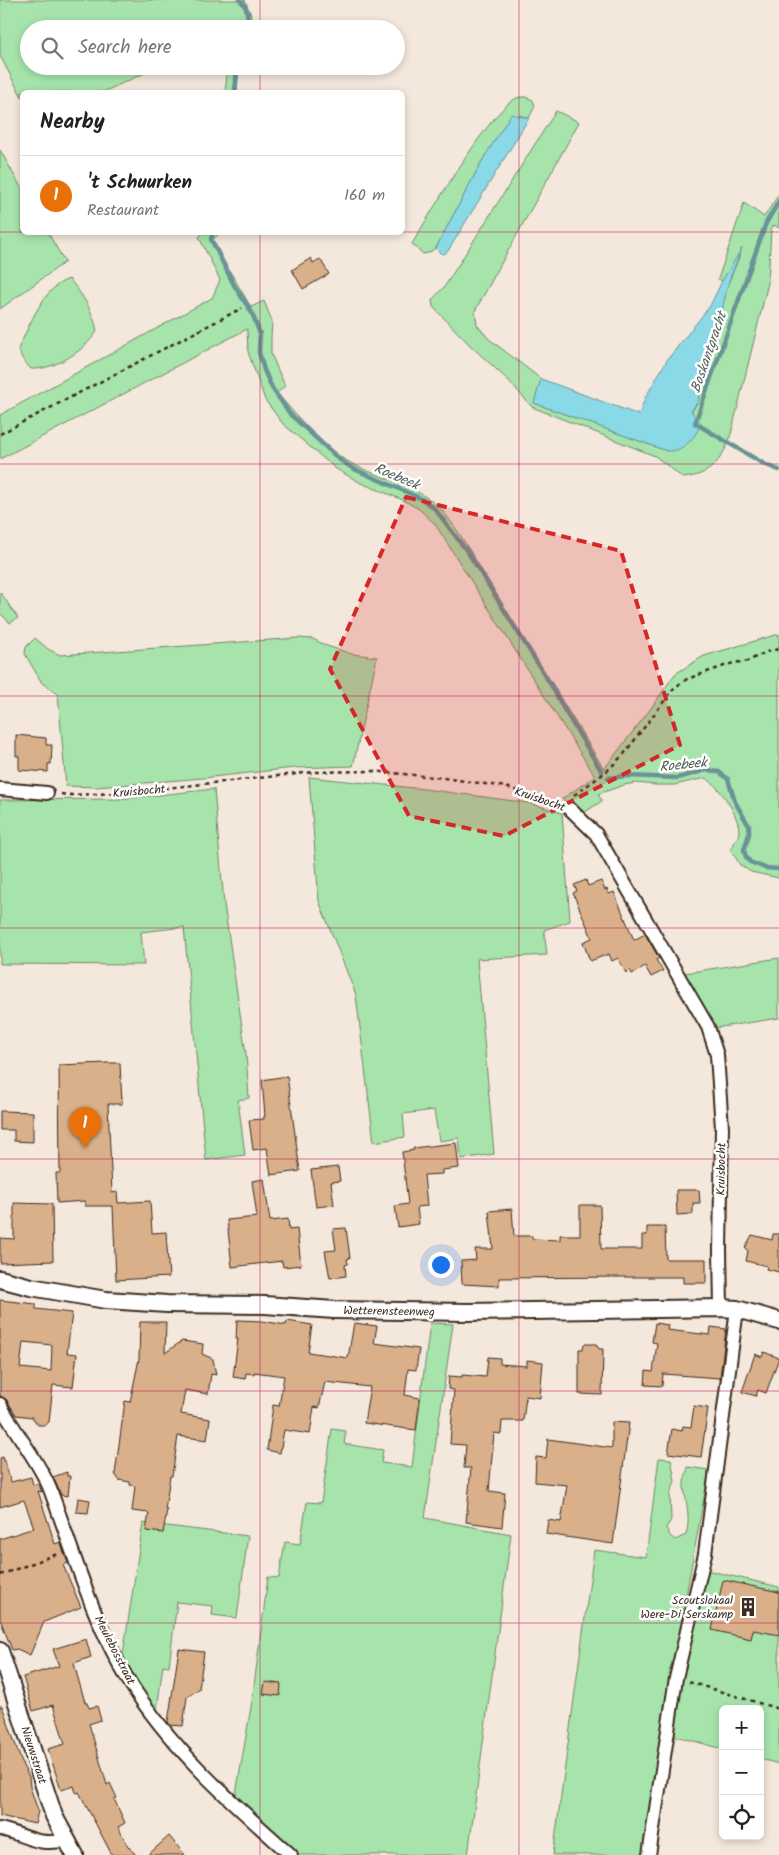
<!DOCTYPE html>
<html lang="en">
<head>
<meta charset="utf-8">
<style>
  body { margin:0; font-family:Kalam,sans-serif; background:#f6f6f6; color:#222 }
  .controls { position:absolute; right:15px; bottom:15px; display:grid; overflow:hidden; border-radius:8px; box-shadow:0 2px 8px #0003 }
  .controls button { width:45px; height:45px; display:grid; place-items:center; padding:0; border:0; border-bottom:1px solid #e0e0e0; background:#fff; color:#222; font:25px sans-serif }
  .you { position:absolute; left:440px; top:1264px; width:18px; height:18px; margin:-12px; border:4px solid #fff; border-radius:50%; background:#1a73e8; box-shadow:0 0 0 8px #1a73e833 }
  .badge { display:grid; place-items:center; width:32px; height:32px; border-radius:50%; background:#3b2a1e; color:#fff; font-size:16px; font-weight:700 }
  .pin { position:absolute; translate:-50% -41px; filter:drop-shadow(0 1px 2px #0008) }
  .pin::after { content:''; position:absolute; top:26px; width:18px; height:15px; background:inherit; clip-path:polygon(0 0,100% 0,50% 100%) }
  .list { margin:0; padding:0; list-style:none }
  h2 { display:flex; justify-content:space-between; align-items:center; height:65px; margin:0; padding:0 20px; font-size:21px }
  h2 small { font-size:16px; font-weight:400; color:#767676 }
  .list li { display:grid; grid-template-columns:32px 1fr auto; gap:15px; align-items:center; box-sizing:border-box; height:80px; padding:0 20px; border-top:1px solid #e0e0e0 }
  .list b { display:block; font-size:19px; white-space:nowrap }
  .list p { margin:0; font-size:16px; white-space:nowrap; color:#767676 }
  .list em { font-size:16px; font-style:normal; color:#767676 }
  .icon { flex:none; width:28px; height:28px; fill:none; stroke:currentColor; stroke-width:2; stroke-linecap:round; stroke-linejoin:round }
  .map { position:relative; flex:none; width:779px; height:1855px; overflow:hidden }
  .search { position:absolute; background:#fff; box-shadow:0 2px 8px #0003; left:20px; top:20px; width:385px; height:55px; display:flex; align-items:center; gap:12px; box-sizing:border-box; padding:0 18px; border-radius:28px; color:#767676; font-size:19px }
  .panel { position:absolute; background:#fff; box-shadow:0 2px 8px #0003; left:20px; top:90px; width:385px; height:145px; border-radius:8px }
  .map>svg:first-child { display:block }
  .green { fill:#a6e4ab; stroke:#708764 }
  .water { fill:#8ad9e7; stroke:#6a9397 }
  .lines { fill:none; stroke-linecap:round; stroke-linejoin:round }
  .stream { stroke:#6a9397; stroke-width:4.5 }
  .building { fill:#d9b08a; stroke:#3b2a1e; fill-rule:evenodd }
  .minor-casing { stroke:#3b2a1e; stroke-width:16 }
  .tertiary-casing { stroke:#3b2a1e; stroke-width:20 }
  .path { stroke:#3b2a1e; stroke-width:2.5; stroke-dasharray:4 4; stroke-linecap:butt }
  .minor { stroke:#fff; stroke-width:12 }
  .tertiary { stroke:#fff; stroke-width:16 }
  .marked { fill:#d62828; fill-opacity:0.2; stroke:#d62828; stroke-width:4; stroke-dasharray:10 6; stroke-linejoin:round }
  .grid { fill:none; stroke:#c2185b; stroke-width:1; stroke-opacity:0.55 }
  .labels { text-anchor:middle; stroke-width:5; stroke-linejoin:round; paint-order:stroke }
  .street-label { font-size:12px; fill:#3b2a1e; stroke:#fff }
  .poi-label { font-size:12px; fill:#3b2a1e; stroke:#fff; text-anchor:end }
  .water-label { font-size:14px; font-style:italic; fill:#535f5a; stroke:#fff }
</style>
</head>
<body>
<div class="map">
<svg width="779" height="1855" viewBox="0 0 779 1855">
  <rect width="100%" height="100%" fill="#f4e7dc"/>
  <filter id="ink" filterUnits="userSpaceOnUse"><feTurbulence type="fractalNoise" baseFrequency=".02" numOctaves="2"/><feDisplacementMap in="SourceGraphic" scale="10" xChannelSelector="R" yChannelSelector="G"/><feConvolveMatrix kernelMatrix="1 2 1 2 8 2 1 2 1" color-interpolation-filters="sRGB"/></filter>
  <g filter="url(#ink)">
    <path class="green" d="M0,0H245L251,15L249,29H29V66H160L103,92H22V97L0,56Z
      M228,66H239L237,92H225Z
      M525,97L533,100L535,106L529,118L519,115L482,161L436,248L428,253L423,254L412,244C428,217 493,106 517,98C520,97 522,97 525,97Z
      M556,111L579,122L475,311L477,325L489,339L541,379L534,403L667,451L699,400L696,381C719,356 717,327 725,296C728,281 736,266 741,252L722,281L718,279L744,203L764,217L779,194V228L774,225L771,229L768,283L730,438C720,462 711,475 683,478L655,456L532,407L509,381L472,347L433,307L432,300L445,286Z
      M0,150L22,189V232L48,233L65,262L0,309Z
      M203,233H220L212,241L251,307L264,301L272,321L271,338V354L285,386L277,393C295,414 324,448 349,462C378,478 415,484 440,508C447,515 453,525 459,533L604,769L649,711L675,674L704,656L779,634V878L751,872L740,865L731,850C733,844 738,838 739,832C740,816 719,786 706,778L674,785H655L636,783L624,785L598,794L602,801L582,814L562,799L595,776L435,524L419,509L403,500L361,483L336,469L283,424L265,400L248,352L247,329L0,459V415L212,298L220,280L199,237Z
      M69,279C83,295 93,311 97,331C85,351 54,370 31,369L23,360L18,349C30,325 43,287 69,279Z
      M0,592L18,618L10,623L0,613Z
      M35,638L48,649L60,655L298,638L313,639L327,646L352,654L377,657L353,766L294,768L203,778L96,787L66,786L58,694L42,683L25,654L26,647Z
      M309,777L424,789L529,803L562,813L570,921L544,930L547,955L477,959L494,1154L461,1159L459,1138L439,1141L434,1110L403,1114L405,1137L374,1142L356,995L319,901Z
      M214,789L224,904L246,1054L249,1098L238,1100L245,1155L206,1160L184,927L141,932L144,965L0,964V800L121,799Z
      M779,958V1018L715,1028L685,973Z
      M430,1323L453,1324L425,1518L511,1534L468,1855H298L235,1800L252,1701L268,1577L279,1578L285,1542L300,1544L307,1502L321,1503L332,1429L346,1431L344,1444L383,1450L381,1463L412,1467Z
      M659,1458L671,1459L675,1481L670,1495L671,1520L666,1528L670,1536L675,1540L686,1535C691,1518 686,1503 684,1487C683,1481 687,1473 688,1467L709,1470L667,1699L643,1855H553L594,1550L646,1557Z
      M143,1523L248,1536L237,1618L212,1615L213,1606L177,1602L169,1666L163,1665L157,1710L122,1661Z
      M706,1570L779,1587V1764L760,1759V1709H723V1749L672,1735L682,1670Z"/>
    <path class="water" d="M511,114L529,118L448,251L444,254L440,253L436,248L482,161Z
      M742,248C736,264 728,280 725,297C718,328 718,355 696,381L699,400L691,411L701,423C696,437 684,452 667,451L534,403L541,379L639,415L645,398L667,360L710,306L722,281Z"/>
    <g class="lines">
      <path class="stream" d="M240,0C249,8 249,18 245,29
        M235,92L237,66
        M779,201L766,223L695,423L764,464L779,470
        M213,232L211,239L234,285L252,313L260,334L259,352L264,370L272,388L290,414L340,460L352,468L422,499L435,509L469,554L553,688L562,706L602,772
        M608,778L626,776L678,778L706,770L719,772L728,779L735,802L749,826V834L744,850L746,857L750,862L765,868L779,869"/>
    </g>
    <path class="building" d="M311,258L313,263L320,259L329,274L303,289L292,270Z
      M16,735L46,738V745H52L51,764H48V772L19,770V756H16Z
      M586,880L588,886L601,881L605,890L607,889L609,894L614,892L634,940L645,934L659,958L656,960L663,971L651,977L645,966L632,974L630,970L626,973L618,958L612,961L609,954L590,961L583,942L592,938L573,893L577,891L574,885Z
      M107,1063H120L122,1104H108L112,1193L117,1192L118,1203L150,1201L152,1233L166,1232L169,1277L116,1280L113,1206H85V1201L57,1203L56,1173H60L59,1065Z
      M287,1076L300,1171L271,1175L267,1148L253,1150L249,1120L264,1119V1116H265L262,1080Z
      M0,1111L33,1112V1142L14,1141V1130H0Z
      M456,1143L459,1168L442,1170V1174L424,1175L427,1206L417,1207L419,1224L398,1227L395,1206L408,1204L402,1152L414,1150L413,1148Z
      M338,1167L340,1181L331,1182L334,1205L316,1207L311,1170Z
      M264,1179L270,1221L288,1219L289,1230L297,1229L301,1265L283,1267L282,1261L232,1267L227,1220L257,1217L252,1181Z
      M676,1190H699L700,1203H693V1214L677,1215Z
      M14,1203L52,1204L53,1261L0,1263V1238L14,1239Z
      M580,1205H600L601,1249H642V1235H647V1227H665L666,1259H706V1283H683V1277H623L499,1278V1286L462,1284L461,1261L476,1260L475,1249H493L489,1211L512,1209L514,1236H532V1239L560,1240V1235H580Z
      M346,1228L350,1258L347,1259L348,1264L345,1265L346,1276L330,1278L325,1251L336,1250L333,1229Z
      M773,1234H779V1272L766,1269L767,1266L746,1261L748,1251L745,1248L752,1235L772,1240Z
      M0,1300L36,1304V1309L72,1313L67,1353L77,1354L73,1387L53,1385L49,1422L45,1425H38L32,1417L16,1415L7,1400L0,1396ZM23,1342L52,1345L51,1371L20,1368Z
      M237,1320L262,1321L286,1325L287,1321L312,1325L308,1352L348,1358L354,1323L377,1326L374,1343L419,1349L416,1370L408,1369L405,1395L420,1398L416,1430L364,1423L370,1387L325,1382L319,1408L314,1407L310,1434L284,1430L280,1453L267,1450L273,1405L279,1406L284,1376L254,1372V1374L246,1373L245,1379L233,1377L238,1339H236Z
      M140,1322H166L165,1353L182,1341L203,1344L202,1354L213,1359L216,1375L211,1374L208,1394L185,1390L181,1414L210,1419L207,1440L178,1436L172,1476H170L165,1510H167L163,1533L146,1531L149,1513L132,1511L135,1486L130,1485V1482L119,1480L115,1474L125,1401L130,1402L139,1359Z
      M655,1323L668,1325L667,1330L710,1335L711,1327L726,1329L720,1378L663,1374L662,1386L645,1385L646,1371L653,1372L657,1343L652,1342Z
      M584,1344H596L599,1349H603L602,1395L579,1394V1349H583Z
      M764,1352L779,1358L766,1393L758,1390L756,1396L742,1392L755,1354L762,1357Z
      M488,1357L500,1358V1364L527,1366V1360L543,1362L540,1398L526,1396L523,1421H502L501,1434L494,1433L489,1491L505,1493L502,1527L466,1522L471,1468H464L466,1445L450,1444L454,1390L448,1389L449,1376L462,1377V1375L486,1377Z
      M694,1406L708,1408L701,1457L668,1453L672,1429L682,1431L683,1426L691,1427Z
      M612,1422L629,1423L613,1544L546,1534L548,1520L561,1522L567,1485L535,1482L536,1457L546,1458L548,1439L612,1448Z
      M3,1457L11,1482L31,1477L33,1485L38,1483L42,1492L38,1491L55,1544L60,1542L68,1563L63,1565L81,1607L44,1622L30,1655L17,1649L12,1650L0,1619V1539L34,1528L24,1500L0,1507V1458Z
      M67,1472V1476H70L68,1496L61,1495L53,1477Z
      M78,1498L90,1500L88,1513L76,1512Z
      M723,1580L779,1592V1635L753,1630L751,1639L712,1630Z
      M86,1639L91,1657L74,1663L77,1675L85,1702L87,1703L89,1708L97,1706L101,1720L89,1724L107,1785L110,1783L117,1798L114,1799L125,1823L118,1827L128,1846L136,1855H112L79,1792L76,1793L74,1786L61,1790L48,1749L65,1744L53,1705L33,1711L23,1677L59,1666L53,1649Z
      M179,1649L204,1652L199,1689L187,1697L183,1726L170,1725L168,1722Z
      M265,1682L281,1684L280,1696L263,1694Z
      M0,1706H2L23,1766L29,1777L30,1787L38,1811L35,1824L0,1816Z
      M169,1836L185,1855H148Z"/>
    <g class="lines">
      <g class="minor-casing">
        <path id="minor" d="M0,789L47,793
          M570,809L596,834L708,1027L717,1055L722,1128L720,1250L721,1308
          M0,1404C14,1432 39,1461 50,1489C74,1553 92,1619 127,1678C169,1747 231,1802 291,1855
          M0,1829C27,1835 37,1847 66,1840
          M649,1855L676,1678L705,1554L737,1309"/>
      </g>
      <g class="tertiary-casing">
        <path id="tertiary" d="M0,1279L31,1287L106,1300L167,1304L265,1305L334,1310L468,1312L721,1308L737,1309L779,1321
          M0,1651L54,1816L75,1855"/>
      </g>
      <path class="path" d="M0,434L242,308
        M61,794L71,795L120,793L314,772L372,771L444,778L506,787L558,804
        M574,795L606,772L624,754L674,688L687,679L733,663L748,661L766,652L779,649
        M0,1575L60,1553
        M689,1682L779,1709"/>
      <use href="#minor" class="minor"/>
      <use href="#tertiary" class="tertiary"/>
    </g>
  </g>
  <path class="marked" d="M406,497L621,551L680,745L504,836L409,816L330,669Z"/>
  <path class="grid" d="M260,0V29M519,0V1855M260,66V92M0,232H22M260,232V1855M402,232H779M0,464H779M0,696H779M0,928H779M0,1159H779M0,1391H779M0,1623H779"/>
  <defs>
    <g id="building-bare" transform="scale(1.5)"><path d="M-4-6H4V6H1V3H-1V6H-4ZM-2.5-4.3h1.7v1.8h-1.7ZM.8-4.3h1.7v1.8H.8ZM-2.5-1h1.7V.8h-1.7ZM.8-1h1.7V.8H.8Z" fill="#3b2a1e" stroke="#fff" stroke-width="2.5" paint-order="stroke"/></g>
  </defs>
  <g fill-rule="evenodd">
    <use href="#building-bare" x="748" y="1607"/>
  </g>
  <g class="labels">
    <g class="street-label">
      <text transform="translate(139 791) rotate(-5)" y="4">Kruisbocht</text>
      <text transform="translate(540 799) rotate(19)" y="4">Kruisbocht</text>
      <text transform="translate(721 1169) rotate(-89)" y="4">Kruisbocht</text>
      <text transform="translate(389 1311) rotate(1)" y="4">Wetterensteenweg</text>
      <text transform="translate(115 1650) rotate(63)" y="4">Meulebosstraat</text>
      <text transform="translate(34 1755) rotate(72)" y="4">Nieuwstraat</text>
    </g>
    <g class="poi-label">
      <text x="733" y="1604">Scoutslokaal<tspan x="733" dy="14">Were-Di Serskamp</tspan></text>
    </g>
    <g class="water-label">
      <text transform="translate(708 352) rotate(-71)" y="5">Boskantgracht</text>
      <text transform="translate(397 476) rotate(23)" y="5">Roebeek</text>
      <text transform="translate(683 764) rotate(-6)" y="5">Roebeek</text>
    </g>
  </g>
</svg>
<div class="controls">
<button>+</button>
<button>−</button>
<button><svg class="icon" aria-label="locate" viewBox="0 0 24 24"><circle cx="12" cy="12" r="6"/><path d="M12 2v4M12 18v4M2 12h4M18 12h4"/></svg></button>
</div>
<div class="you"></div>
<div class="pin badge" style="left:85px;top:1148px;background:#e8710a">1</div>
<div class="search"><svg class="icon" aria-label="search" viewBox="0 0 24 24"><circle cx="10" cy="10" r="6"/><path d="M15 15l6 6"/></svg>Search here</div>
<section class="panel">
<h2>Nearby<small></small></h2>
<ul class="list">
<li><span class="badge" style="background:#e8710a">1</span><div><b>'t Schuurken</b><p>Restaurant</p></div><em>160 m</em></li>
</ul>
</section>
</div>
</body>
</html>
